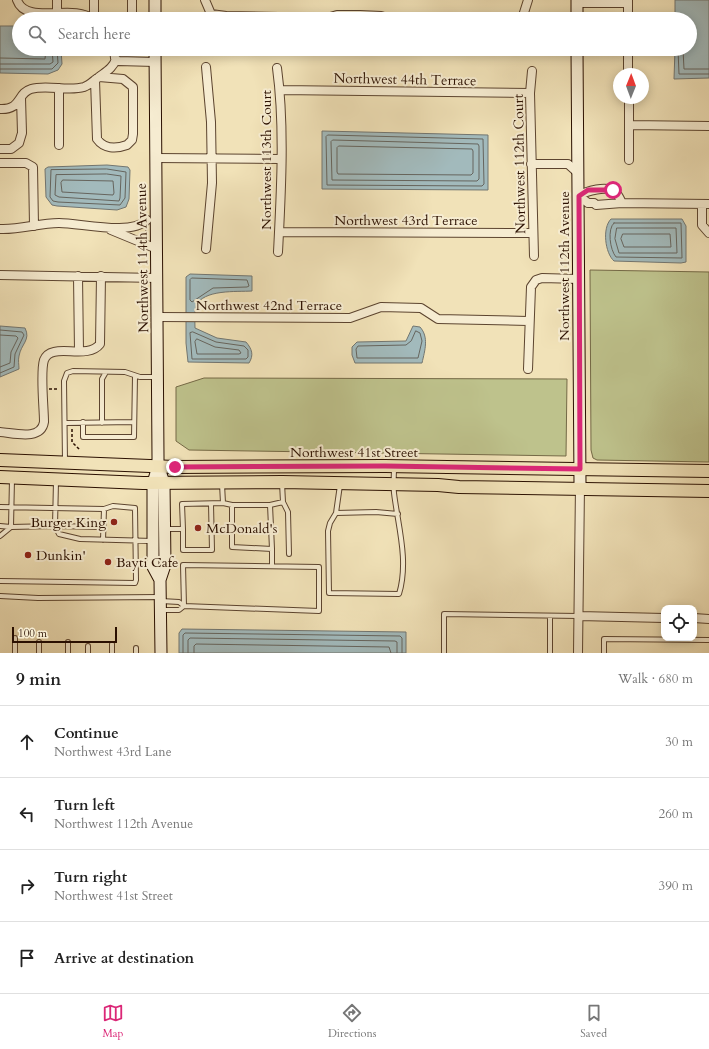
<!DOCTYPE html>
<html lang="en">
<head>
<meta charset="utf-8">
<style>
  body { margin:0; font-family:Cardo,serif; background:#f6f6f6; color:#222 }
  .controls { position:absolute; right:12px; bottom:12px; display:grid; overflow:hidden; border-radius:8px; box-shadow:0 2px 10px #0003 }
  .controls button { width:36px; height:36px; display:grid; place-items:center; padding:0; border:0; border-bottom:1px solid #e0e0e0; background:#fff; color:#222; font:20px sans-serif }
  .compass { position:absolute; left:613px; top:68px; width:36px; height:36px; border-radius:50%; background:#fff; box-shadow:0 2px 10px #0003; rotate:1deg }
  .scale { position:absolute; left:12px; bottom:10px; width:105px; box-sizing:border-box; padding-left:4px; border:2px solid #2b1001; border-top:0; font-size:11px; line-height:14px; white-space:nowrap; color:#2b1001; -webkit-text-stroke:3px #f6ecd1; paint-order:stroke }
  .stop { position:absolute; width:12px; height:12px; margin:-9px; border:3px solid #db2777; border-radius:50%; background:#fff }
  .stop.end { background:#db2777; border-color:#fff; box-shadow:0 1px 4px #0008 }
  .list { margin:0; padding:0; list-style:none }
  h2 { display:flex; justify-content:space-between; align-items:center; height:52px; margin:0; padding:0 16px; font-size:17px }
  h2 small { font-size:13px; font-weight:400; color:#767676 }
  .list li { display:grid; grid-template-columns:26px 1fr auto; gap:12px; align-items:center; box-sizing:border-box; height:72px; padding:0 16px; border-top:1px solid #e0e0e0 }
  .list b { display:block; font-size:15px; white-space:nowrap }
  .list p { margin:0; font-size:13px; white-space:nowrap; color:#767676 }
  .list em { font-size:13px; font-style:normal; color:#767676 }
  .icon { flex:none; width:22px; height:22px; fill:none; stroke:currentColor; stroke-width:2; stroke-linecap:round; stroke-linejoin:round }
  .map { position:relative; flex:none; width:709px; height:653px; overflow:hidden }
  .search { position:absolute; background:#fff; box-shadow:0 2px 10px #0003; left:12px; right:12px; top:12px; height:44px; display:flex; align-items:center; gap:10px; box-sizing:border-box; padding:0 14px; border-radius:22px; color:#767676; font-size:15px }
  .sheet { height:340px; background:#fff }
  nav { display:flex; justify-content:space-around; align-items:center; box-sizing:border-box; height:56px; border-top:1px solid #e0e0e0; background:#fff; font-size:11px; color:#767676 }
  nav a { display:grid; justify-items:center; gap:2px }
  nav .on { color:#db2777 }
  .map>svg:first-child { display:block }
  .green { fill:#bec28c; stroke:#746946 }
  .water { fill:#a2babc; stroke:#727671 }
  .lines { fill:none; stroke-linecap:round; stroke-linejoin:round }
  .shore { stroke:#66655e; stroke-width:1 }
  .lane-casing { stroke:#5c442f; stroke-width:6 }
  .street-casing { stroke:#5c442f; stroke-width:10 }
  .secondary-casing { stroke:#2b1001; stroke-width:13 }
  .primary-casing { stroke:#2b1001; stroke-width:14 }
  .path { stroke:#2b1001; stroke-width:1.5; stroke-dasharray:3 2; stroke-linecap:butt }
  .lane { stroke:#f6ecd1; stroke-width:4 }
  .street { stroke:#f6ecd1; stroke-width:8 }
  .secondary { stroke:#f6ecd1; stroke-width:11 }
  .primary { stroke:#f1e2b8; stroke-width:12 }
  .route { stroke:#db2777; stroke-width:5 }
  .poi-dot { fill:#8f2418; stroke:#f6ecd1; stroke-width:1.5 }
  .labels { text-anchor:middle; stroke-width:4; stroke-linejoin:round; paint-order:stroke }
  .street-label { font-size:14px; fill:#2b1001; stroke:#f6ecd1 }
  .poi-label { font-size:14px; fill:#2b1001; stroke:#f6ecd1; text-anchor:start }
</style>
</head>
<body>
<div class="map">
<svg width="709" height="653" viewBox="0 0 709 653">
  <rect width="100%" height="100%" fill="#f1e2b8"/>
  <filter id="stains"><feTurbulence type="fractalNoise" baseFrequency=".005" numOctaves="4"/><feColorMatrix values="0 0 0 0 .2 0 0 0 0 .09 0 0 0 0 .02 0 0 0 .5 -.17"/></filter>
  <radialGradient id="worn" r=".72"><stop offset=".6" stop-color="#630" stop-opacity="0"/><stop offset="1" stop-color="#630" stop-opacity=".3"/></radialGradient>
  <path class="green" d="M590,270L709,272V462L597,460L593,458L591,450Z
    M204,378L567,379L566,456L189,450L176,441V387Z"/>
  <path class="water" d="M675,0H709V78L674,79L675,49H690V19H675Z
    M0,26H19V49H61L62,64L58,70L48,74L0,73Z
    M322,131L488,135V190L322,189Z
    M107,165L128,167L130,170L129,199L126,207L117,210L57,206L52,205L46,197L45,169L48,167Z
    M611,219H682L686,226V262L681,263L614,261C605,253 602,228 611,219Z
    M190,274L252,276V291C237,292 203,289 196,306C194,312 195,322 195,328L217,338L246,342C252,349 254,355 249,363L188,362L186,343V277Z
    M0,326L25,328C31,340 21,344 19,356C18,360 19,365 19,369L0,377Z
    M413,326L420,327C429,337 425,350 422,363H355L352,355V347L357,342L406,341Z
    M182,629L406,632V653H179V633Z"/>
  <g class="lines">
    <path class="shore" d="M678,49L679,74H709
      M683,49L684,69H709
      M0,58L45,59L46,49
      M0,64H50L53,62L52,49
      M0,69H52L58,63L57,49
      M328,135L483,139L484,184L482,186L327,185L326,137Z
      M333,140L478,144L479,146V179L477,181L332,180L331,142Z
      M339,146L472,149L473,151V173L471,175L338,174L337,172V148Z
      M107,169L126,172L125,198L120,205L58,202L53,201L50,197L51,170Z
      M107,174L121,176L120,198L119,201L59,197L55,195L56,175Z
      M63,180L113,181L114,193L113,195L62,192L61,183Z
      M614,223H681L682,258L616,257C610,250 607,229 614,223Z
      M617,228H676L677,253H619L615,239Z
      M623,234H670L671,247H624L621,239Z
      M192,278L247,280L249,286L247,287L213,288L192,302L190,300V280Z
      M0,330L22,332L24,335L15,354L14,367L0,373
      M416,331L420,333L422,341L418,358H357L356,349L358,346L406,345L411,341Z
      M193,332L216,342L244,346L248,350V357L246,359H192L190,333Z
      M0,335L16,336L18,338L11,352L10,363L0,367
      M197,339L215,347L239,350L241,353L239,354H197L195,342Z
      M183,653V635L185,633L400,636L402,638V653
      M188,653V640L190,638L395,641L397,642V653
      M194,653V646L196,644L389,647L391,653"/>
    <g class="lane-casing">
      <path id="lane" d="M83,422V437H134L135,376
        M66,423L134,422
        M102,423V379L106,372
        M65,462L64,381L67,373L73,371L125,372L140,377H157
        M56,481L55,526L103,527
        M340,485L336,513L330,523L328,531L329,593L399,594C409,561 398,526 394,493C393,485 394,476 394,468
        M283,502L288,512L289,554
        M223,503L232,505V547L272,549V565
        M232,505H270L272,549
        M270,505L283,502L282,483
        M0,507L104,509
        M336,513L376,512L398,514
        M0,526L11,527L12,479
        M165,529H183L182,504L223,503L222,484
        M183,529V550H212L211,504
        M0,536L11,527L55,526L59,534L80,539L153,541
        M0,581L135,583L136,580L135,508L113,506L104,509L103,540
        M0,596L38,598L160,597
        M161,601L179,602L184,606L319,611V567L183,565L184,606
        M161,610H179L184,606
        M15,638V653
        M39,653V642
        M68,653V642
        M88,653V646
        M112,653V644
        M136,653V648
        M444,653V614L579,616
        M550,653V616
        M604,653V639L709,640"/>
    </g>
    <g class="street-casing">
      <path id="street" d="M17,0C26,26 74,3 92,19
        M94,0V19
        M205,0L211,14L207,19
        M628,0V19
        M577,3H628
        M57,13V0
        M211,14L226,16L327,18L337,15H360L381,16L391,19H421
        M129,19L132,13V0
        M522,19L528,0
        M114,49L115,58L118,61L155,62
        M628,49V74
        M277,68C285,127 281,193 278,252
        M532,71L530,93L534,256
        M95,80L97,139C104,149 116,149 127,145L132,140L133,134V87L123,79L99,77
        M280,90L530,93
        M0,109C22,110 17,93 31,89C48,84 67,92 84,87C90,85 94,80 99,77C107,71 113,68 116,59
        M629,125L709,126
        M59,145V88
        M0,149H11L19,143L22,133L21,98
        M156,158L280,159
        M629,160V98
        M0,163H26L33,167L34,226
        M531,164H568L578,173
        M622,203C620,199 618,194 615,192C607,185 586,191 579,196L588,203H594L596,205L622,203L709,204
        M702,204V225L709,233
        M0,229C20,230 39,223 59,223C81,223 131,236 147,220
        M111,230L157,249
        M279,232L532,233
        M206,249L212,183L211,122L206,67
        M0,275L157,278
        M78,276L79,351
        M157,317L350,318L381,307L421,308L438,319L528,321
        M528,369L531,287L536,280L542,278L579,279
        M0,432C14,433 41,441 44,422C44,408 40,372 44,360C51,341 87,361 100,344L101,276
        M579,616L664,618
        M694,618L709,619
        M578,653L580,486"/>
    </g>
    <g class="secondary-casing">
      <path id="secondary" d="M155,0V19
        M577,0V19
        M155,49L158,456V466L153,483V567L160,580
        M577,49L580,483
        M161,653L160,580L165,565L164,483L161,474"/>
    </g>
    <g class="primary-casing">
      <path id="primary" d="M0,460L175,467L385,466L709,471
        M0,477L143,483L282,482L438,485L459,487L709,491"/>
    </g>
    <path class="path" d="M146,236V228
      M49,389H59
      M72,429V442L80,450"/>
    <use href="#lane" class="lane"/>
    <use href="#street" class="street"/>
    <use href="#secondary" class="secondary"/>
    <use href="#primary" class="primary"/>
  </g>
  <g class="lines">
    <path class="route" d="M175,467L385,466L580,469L579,196L588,190H613"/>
  </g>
  <g class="poi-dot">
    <circle cx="114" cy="522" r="4"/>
    <circle cx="198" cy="528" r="4"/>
    <circle cx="28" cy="555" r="4"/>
    <circle cx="108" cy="562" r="4"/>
  </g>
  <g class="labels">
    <g class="street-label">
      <text transform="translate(405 79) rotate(1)" y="5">Northwest 44th Terrace</text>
      <text transform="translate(266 160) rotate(-90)" y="5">Northwest 113th Court</text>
      <text transform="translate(519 164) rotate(-91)" y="5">Northwest 112th Court</text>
      <text x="406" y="225">Northwest 43rd Terrace</text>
      <text transform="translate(142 258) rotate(-91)" y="5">Northwest 114th Avenue</text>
      <text transform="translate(564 266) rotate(-90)" y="5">Northwest 112th Avenue</text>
      <text x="269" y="310">Northwest 42nd Terrace</text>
      <text x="354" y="457">Northwest 41st Street</text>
    </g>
    <g class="poi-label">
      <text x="106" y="527" text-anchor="end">Burger King</text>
      <text x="206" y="533">McDonald's</text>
      <text x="36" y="560">Dunkin'</text>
      <text x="116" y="567">Bayti Cafe</text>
    </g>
  </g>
  <rect width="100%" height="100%" filter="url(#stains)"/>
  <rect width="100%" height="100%" fill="url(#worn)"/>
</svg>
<div class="controls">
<button><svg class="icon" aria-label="locate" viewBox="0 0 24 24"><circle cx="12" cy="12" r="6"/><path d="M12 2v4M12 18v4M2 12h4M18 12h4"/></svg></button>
</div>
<svg class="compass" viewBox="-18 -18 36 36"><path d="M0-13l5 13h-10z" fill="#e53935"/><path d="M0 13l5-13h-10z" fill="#767676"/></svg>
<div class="scale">100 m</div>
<div class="stop" style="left:613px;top:190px"></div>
<div class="stop end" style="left:175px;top:467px"></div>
<div class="search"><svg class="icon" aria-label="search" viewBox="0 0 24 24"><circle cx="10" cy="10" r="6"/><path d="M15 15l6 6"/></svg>Search here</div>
</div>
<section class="sheet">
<h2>9 min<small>Walk · 680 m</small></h2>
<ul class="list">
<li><svg class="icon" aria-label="ahead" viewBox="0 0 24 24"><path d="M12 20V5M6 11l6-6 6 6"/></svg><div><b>Continue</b><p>Northwest 43rd Lane</p></div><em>30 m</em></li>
<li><svg class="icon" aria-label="left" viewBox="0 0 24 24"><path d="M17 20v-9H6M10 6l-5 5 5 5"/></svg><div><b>Turn left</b><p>Northwest 112th Avenue</p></div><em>260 m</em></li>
<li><svg class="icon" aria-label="right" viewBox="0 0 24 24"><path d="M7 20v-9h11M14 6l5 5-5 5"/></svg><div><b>Turn right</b><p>Northwest 41st Street</p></div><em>390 m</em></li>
<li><svg class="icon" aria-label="arrive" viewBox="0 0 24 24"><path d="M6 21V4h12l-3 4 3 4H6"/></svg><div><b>Arrive at destination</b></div></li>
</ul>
</section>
<nav>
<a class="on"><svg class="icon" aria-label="map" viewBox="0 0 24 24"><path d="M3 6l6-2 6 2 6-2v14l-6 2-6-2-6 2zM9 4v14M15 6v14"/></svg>Map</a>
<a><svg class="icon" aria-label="directions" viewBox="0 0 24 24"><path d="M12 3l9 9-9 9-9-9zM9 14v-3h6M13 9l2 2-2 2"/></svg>Directions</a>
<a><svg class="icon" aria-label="saved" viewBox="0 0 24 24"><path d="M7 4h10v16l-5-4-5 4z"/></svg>Saved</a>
</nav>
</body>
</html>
